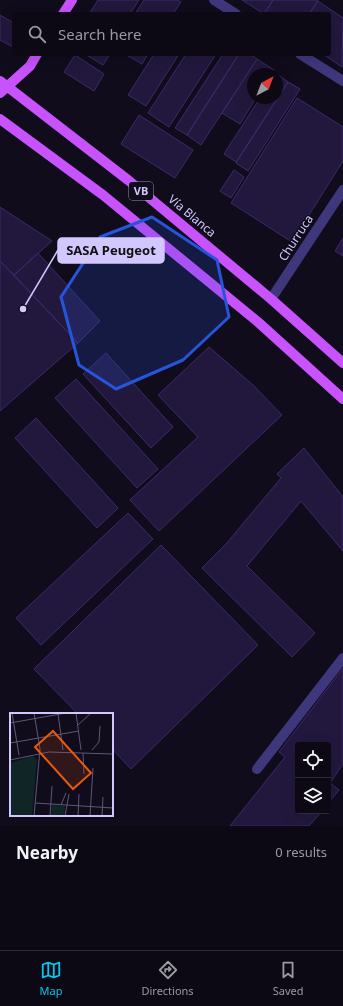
<!DOCTYPE html>
<html lang="en">
<head>
<meta charset="utf-8">
<style>
  body { margin:0; font-family:"Noto Sans",sans-serif; background:#15121e; color:#f1f3f6 }
  .controls { position:absolute; right:12px; bottom:12px; display:grid; overflow:hidden; border-radius:4px; box-shadow:0 4px 16px #0002 }
  .controls button { width:36px; height:36px; display:grid; place-items:center; padding:0; border:0; border-bottom:1px solid #2c2a34; background:#0c0915; color:#f1f3f6; font:20px sans-serif }
  .compass { position:absolute; left:247px; top:68px; width:36px; height:36px; border-radius:50%; background:#0c0915; box-shadow:0 4px 16px #0002; rotate:42deg }
  .list { margin:0; padding:0; list-style:none }
  h2 { display:flex; justify-content:space-between; align-items:center; height:52px; margin:0; padding:0 16px; font-size:17px }
  h2 small { font-size:13px; font-weight:400; color:#9a9aa0 }
  .icon { flex:none; width:22px; height:22px; fill:none; stroke:currentColor; stroke-width:2; stroke-linecap:round; stroke-linejoin:round }
  .map { position:relative; flex:none; width:343px; height:826px; overflow:hidden }
  .search { position:absolute; background:#0c0915; box-shadow:0 4px 16px #0002; left:12px; right:12px; top:12px; height:44px; display:flex; align-items:center; gap:10px; box-sizing:border-box; padding:0 14px; border-radius:4px; color:#9a9aa0; font-size:15px }
  .sheet { height:124px; background:#0c0915 }
  nav { display:flex; justify-content:space-around; align-items:center; box-sizing:border-box; height:56px; border-top:1px solid #2c2a34; background:#0c0915; font-size:11px; color:#9a9aa0 }
  nav a { display:grid; justify-items:center; gap:2px }
  nav .on { color:#05c6ee }
  .map>svg:first-child { display:block }
  .building { fill:#22183d; stroke:#3b2b69 }
  .lines { fill:none; stroke-linecap:round; stroke-linejoin:round }
  .minor { stroke:#3f377b; stroke-width:10 }
  .major { stroke:#c852fc; stroke-width:10 }
  .marked { fill:#2654da; fill-opacity:0.2; stroke:#2654da; stroke-width:3; stroke-linejoin:round }
  .labels { text-anchor:middle; stroke-width:3; stroke-linejoin:round; paint-order:stroke }
  .shield { fill:#100c1c; stroke:#9890ba; stroke-width:1 }
  .shield-label { font-size:11px; font-weight:bold; fill:#d2c8fe }
  .street-label { font-size:12px; fill:#d2c8fe; stroke:#100c1c }
  .inset-road { fill:none; stroke:#5e5776; stroke-width:1 }
  .view { fill:#e8590c; fill-opacity:0.15; stroke:#e8590c; stroke-width:2 }
  .inset-edge { fill:none; stroke:#d2c8fe; stroke-width:2 }
  .leader { fill:none; stroke:#d2c8fe; stroke-width:1.5 }
  .callout-dot { fill:#d2c8fe; stroke:#100c1c; stroke-width:1.5 }
  .callout { fill:#d2c8fe; stroke:#d2c8fe; stroke-width:1.5 }
  .callout-label { font-size:13px; text-anchor:middle; font-weight:bold; fill:#111 }
</style>
</head>
<body>
<div class="map">
<svg width="343" height="826" viewBox="0 0 343 826">
  <rect width="100%" height="100%" fill="#100c1c"/>
  <path class="building" d="M98,0H139L130,14H89Z
    M144,0H177L181,2L173,14H135Z
    M242,0H273L264,14Z
    M273,0H318L309,14H264Z
    M318,1L343,18L342,67L323,54H329V14H309Z
    M0,15L14,23V45L13,47L0,40Z
    M85,54H110L103,65Z
    M125,54H148L142,64Z
    M154,54H179L146,106L128,95Z
    M186,54H216L169,127L148,113Z
    M223,54H239L187,135L175,128Z
    M239,54H250L257,59L201,145L187,135Z
    M75,55L104,74L94,91L64,72Z
    M257,59L274,70L272,74H253V98H256L240,124L222,113Z
    M277,74L288,82L236,162L224,154L260,98H277Z
    M288,82L300,89L248,171L236,163Z
    M297,98L343,127V161L292,242L231,203Z
    M139,115L193,150L175,178L121,144Z
    M234,170L244,177L231,198L220,191Z
    M0,207L52,241L14,275L0,261Z
    M343,238V256L335,251Z
    M38,253L100,321L78,343L14,275Z
    M0,261L78,343L0,411Z
    M209,347L253,385L282,415L159,531L130,500L198,437L158,395Z
    M106,353L173,427L151,448L83,374Z
    M76,379L158,469L137,488L55,398Z
    M36,418L118,508L97,528L15,438Z
    M304,448L343,497V551L301,501L247,566L315,633L292,657L202,568L226,544L281,478L277,474Z
    M128,513L153,539L41,645L16,618Z
    M161,545L258,645L131,769L112,749V714H78L34,669Z
    M343,668V764L330,783L339,790L328,803V745H298V811H322L309,826H230L285,757L279,752Z"/>
  <g class="lines">
    <path class="minor" d="M214,0L236,14
      M300,54L343,81
      M271,299L343,190
      M257,769L343,658"/>
    <path class="major" d="M63,14L72,0
      M0,81L128,180L271,299L343,363
      M0,93L30,66L37,54
      M0,119L103,195L258,322L343,399"/>
  </g>
  <path class="marked" d="M152,217L217,260L229,317L183,360L116,389L79,365L61,297L100,237Z"/>
  <g class="labels">
    <rect class="shield" x="129" y="182" width="24" height="18" rx="3"/>
    <g class="shield-label">
      <text x="141" y="195">VB</text>
    </g>
    <g class="street-label">
      <text transform="translate(192 216) rotate(40)" y="4">Vía Blanca</text>
      <text transform="translate(296 238) rotate(-57)" y="4">Churruca</text>
    </g>
  </g>
  <g transform="translate(10 713)">
    <rect width="103" height="103" fill="#100c1c"/>
    <path d="M22,43L27,46L22,103H0V50ZM42,92L55,93L54,103H41Z" fill="#0f2526"/>
    <path class="inset-road" d="M2,0L9,42M66,0L71,37M48,1L53,37M0,10L56,0M68,12L81,0M0,30L69,18M82,37L89,29L90,13M73,40L74,61M0,47L39,39L103,41M25,90L103,95M51,92L56,80M24,103L30,36L24,0M40,103L42,73M55,103L59,81M68,103L69,81M80,103L83,55M92,103L93,84"/>
    <path class="view" d="M43,18L81,60L63,76L25,34Z"/>
    <rect width="103" height="103" class="inset-edge"/>
  </g>
  <path class="leader" d="M23 309L58 250"/>
  <circle class="callout-dot" cx="23" cy="309" r="4"/>
  <rect class="callout" x="58" y="238" width="106" height="25" rx="4"/>
  <g class="callout-label">
    <text x="111" y="255">SASA Peugeot</text>
  </g>
</svg>
<div class="controls">
<button><svg class="icon" aria-label="locate" viewBox="0 0 24 24"><circle cx="12" cy="12" r="6"/><path d="M12 2v4M12 18v4M2 12h4M18 12h4"/></svg></button>
<button><svg class="icon" aria-label="layers" viewBox="0 0 24 24"><path d="M12 4l9 5-9 5-9-5zM3 14l9 5 9-5"/></svg></button>
</div>
<svg class="compass" viewBox="-18 -18 36 36"><path d="M0-13l5 13h-10z" fill="#e53935"/><path d="M0 13l5-13h-10z" fill="#9a9aa0"/></svg>
<div class="search"><svg class="icon" aria-label="search" viewBox="0 0 24 24"><circle cx="10" cy="10" r="6"/><path d="M15 15l6 6"/></svg>Search here</div>
</div>
<section class="sheet">
<h2>Nearby<small>0 results</small></h2>
<ul class="list">
</ul>
</section>
<nav>
<a class="on"><svg class="icon" aria-label="map" viewBox="0 0 24 24"><path d="M3 6l6-2 6 2 6-2v14l-6 2-6-2-6 2zM9 4v14M15 6v14"/></svg>Map</a>
<a><svg class="icon" aria-label="directions" viewBox="0 0 24 24"><path d="M12 3l9 9-9 9-9-9zM9 14v-3h6M13 9l2 2-2 2"/></svg>Directions</a>
<a><svg class="icon" aria-label="saved" viewBox="0 0 24 24"><path d="M7 4h10v16l-5-4-5 4z"/></svg>Saved</a>
</nav>
</body>
</html>
